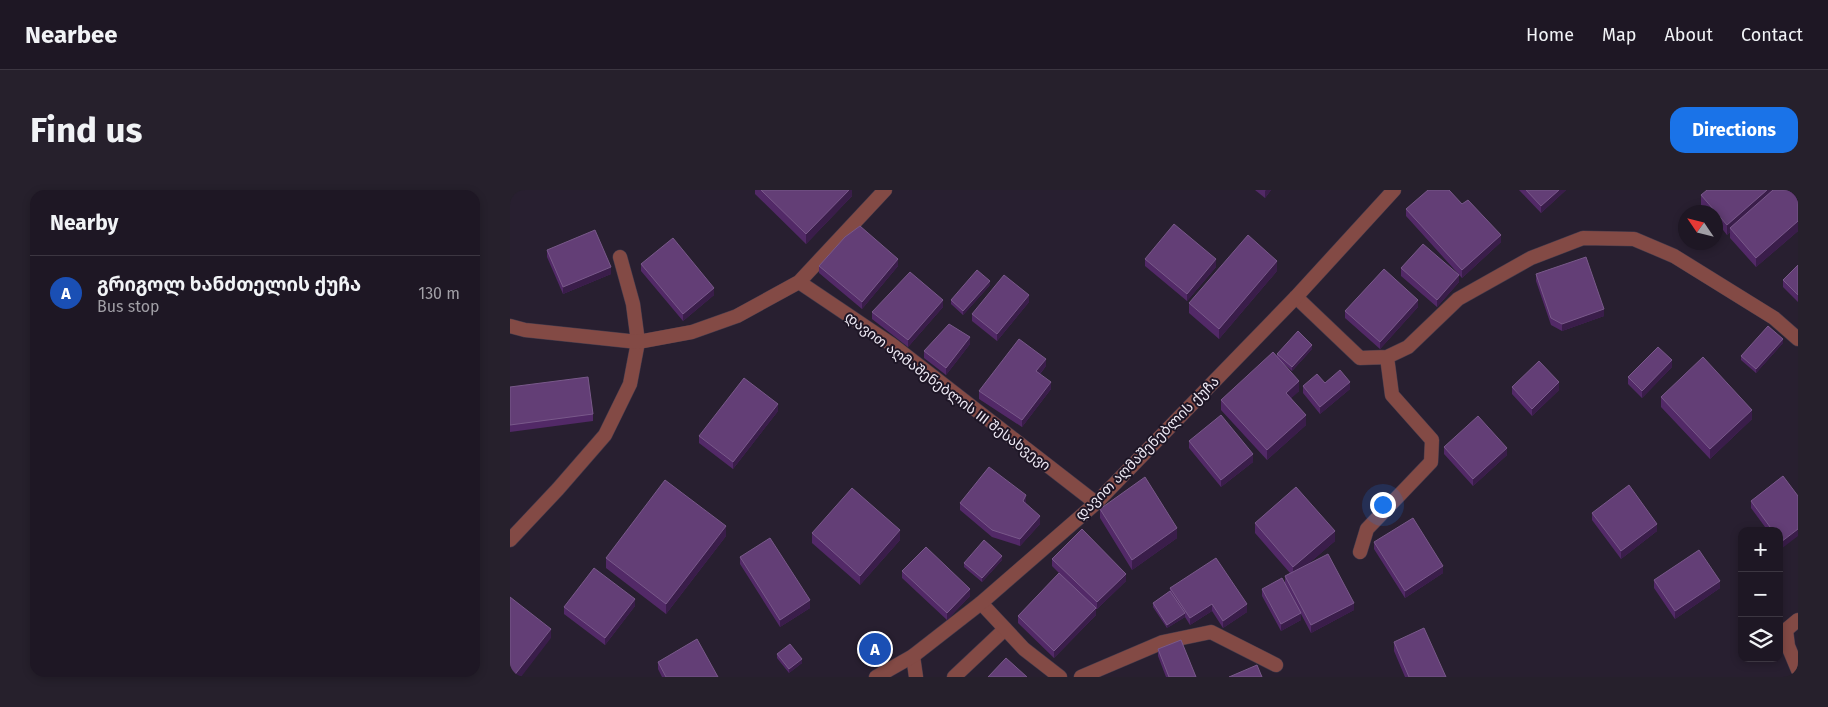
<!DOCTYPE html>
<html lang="en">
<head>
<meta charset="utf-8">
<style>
  body { margin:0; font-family:"Fira Sans","Noto Sans Georgian",sans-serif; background:#26202c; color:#f1f3f6 }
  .controls { position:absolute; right:15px; bottom:15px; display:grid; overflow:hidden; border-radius:10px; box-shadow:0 2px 8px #0003 }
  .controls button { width:45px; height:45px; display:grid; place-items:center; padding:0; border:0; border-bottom:1px solid #3c3641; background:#1e1724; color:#f1f3f6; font:25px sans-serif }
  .compass { position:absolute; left:1168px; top:15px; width:45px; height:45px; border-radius:50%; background:#1e1724; box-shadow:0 2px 8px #0003; rotate:305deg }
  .you { position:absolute; left:872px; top:314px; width:18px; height:18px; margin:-12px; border:4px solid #fff; border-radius:50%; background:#1a73e8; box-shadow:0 0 0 8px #1a73e833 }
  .badge { display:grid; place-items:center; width:32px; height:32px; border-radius:50%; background:#1a73e8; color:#fff; font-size:16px; font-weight:700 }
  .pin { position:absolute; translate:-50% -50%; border:2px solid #fff; box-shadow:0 1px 5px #0006 }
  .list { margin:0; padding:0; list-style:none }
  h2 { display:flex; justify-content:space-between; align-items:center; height:65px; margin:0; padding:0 20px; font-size:21px }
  h2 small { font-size:16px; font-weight:400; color:#a19fa6 }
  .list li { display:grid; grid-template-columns:32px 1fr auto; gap:15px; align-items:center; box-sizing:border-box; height:75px; padding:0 20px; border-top:1px solid #3c3641 }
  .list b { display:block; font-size:19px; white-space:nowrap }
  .list p { margin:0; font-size:16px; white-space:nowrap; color:#a19fa6 }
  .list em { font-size:16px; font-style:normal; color:#a19fa6 }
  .icon { flex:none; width:28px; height:28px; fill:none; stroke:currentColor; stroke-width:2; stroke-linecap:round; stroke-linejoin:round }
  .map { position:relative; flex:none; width:1288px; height:487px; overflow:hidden; border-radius:15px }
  header { display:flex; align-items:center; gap:30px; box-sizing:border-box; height:70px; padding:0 25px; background:#1e1724; border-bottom:1px solid #3c3641 }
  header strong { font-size:24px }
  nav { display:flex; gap:28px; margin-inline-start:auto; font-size:18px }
  .intro { display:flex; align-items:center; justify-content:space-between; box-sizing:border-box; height:120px; padding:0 30px }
  h1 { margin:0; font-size:35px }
  .button { padding:12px 22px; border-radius:15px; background:#1a73e8; color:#fff; font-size:18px; font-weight:700 }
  main { display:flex; gap:30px; padding:0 30px }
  aside { flex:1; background:#1e1724; border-radius:15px; box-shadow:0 2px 8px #0003 }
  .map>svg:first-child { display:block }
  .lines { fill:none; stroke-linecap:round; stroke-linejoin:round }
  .service-casing { stroke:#443b4c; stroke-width:15 }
  .minor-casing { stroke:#443b4c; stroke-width:15 }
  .tertiary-casing { stroke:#443b4c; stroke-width:15 }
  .service { stroke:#834a45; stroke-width:14 }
  .minor { stroke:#834a45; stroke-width:14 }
  .tertiary { stroke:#834a45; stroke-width:14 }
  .wall { fill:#522967 }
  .shaded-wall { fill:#3a1d4a }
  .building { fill:#633e76; stroke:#79598a }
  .labels { text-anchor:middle; stroke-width:4; stroke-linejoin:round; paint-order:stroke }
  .street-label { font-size:14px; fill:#efeaf5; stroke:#1e1626 }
</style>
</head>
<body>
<header>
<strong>Nearbee</strong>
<nav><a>Home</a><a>Map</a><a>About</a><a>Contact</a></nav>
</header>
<div class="intro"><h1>Find us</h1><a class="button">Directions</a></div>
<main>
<aside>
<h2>Nearby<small></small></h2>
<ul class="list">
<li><span class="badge" style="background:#1a4fb4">A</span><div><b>გრიგოლ ხანძთელის ქუჩა</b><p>Bus stop</p></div><em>130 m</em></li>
</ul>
</aside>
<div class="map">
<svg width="1288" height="487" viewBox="0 0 1288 487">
  <rect width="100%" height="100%" fill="#281f30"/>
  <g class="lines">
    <g class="service-casing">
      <path id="service" d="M0,350L48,299L95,245L120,194L128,152L123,114L110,67
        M444,487L495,439"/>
    </g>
    <g class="minor-casing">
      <path id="minor" d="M289,92L381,154L586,313
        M786,107L850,168L877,167L898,157L948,109L1021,68L1073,48L1124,49L1164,66L1264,128L1288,149
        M0,136L15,140L128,152L182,142L227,126L289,92L375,0
        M850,362L857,339L921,272L922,250L882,205L877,167
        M471,413L514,459L550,487
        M1288,430L1276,440L1278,456L1288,480
        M403,466L406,487
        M571,487L653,452L701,442L766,475"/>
    </g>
    <g class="tertiary-casing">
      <path id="tertiary" d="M366,487L403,466L471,413L586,313L786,107L884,0"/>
    </g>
    <use href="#service" class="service"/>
    <use href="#minor" class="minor"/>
    <use href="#tertiary" class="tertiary"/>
  </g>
  <path class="wall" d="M245,0H342V6L296,54L245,4Z
    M745,0H761L755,8Z
    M1009,0H1056L1031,23Z
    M1288,0V41L1246,77L1220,48V42L1217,45L1206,31V22H1198L1191,15V5Z
    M952,14L991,52L952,88L896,26V19Z
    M37,60L101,84L53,104L37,67Z
    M635,69L706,77L677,111L635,76Z
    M131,74L204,105L173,131L131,81Z
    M1288,75V112L1273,97V90Z
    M309,76H388L352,119L309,83Z
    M891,78L949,92L927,117L891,86Z
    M767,81L709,149L679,123V113Z
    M1026,84L1094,126L1052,141L1041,135L1026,91Z
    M480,95L453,125L441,114V110Z
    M519,112L487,151L462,131V124Z
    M433,117L398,157L362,129V122Z
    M908,117L870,159L835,128V121Z
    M1273,153L1246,183L1231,170V166Z
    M460,154L436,185L414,168V161Z
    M802,159L782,181L772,172L789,201L781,208L796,235L757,270L711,220V210L767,166V164Z
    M536,176L530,184L541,199L512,237L469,209V201Z
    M1162,177L1132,208L1118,194V187Z
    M793,196L840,199L810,224L793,203Z
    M0,197L83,224V231L0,242Z
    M1002,197L1049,200L1022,226L1002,204Z
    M1151,207L1242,229L1200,269L1151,217Z
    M268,221L223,279L189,253V246Z
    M679,251L743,272L711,297L679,258Z
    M934,257L997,265L963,296L934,264Z
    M1273,286L1271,359L1269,356V341H1258L1241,318V311Z
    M516,312L515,313L530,334L510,356L482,347L450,320V313Z
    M590,319L667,348L622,380L590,328Z
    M1082,323L1147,341L1111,369L1082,330Z
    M745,333L825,351L798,374L844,420L801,443L791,424V430L771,441L752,406V399L775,393V386L780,383L745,343Z
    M302,343L390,350L350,395L302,353Z
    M216,346L156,424L96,378V368Z
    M864,352L933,383L895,408L864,359Z
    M230,367L300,418L270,437L230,374Z
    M542,369L616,391L587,419H586V425L544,468L508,433V426L549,383L542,376Z
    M492,370L472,392L454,377V373Z
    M392,381L460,406L437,430L392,388Z
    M1144,390L1210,398L1165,429L1144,398Z
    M660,398L737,422L713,438L702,421L680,435L675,427L657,438L643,417V413L660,401Z
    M125,416L95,455L54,424V417Z
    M884,452L936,487H895L884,461Z
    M648,459L686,487H656L648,466Z
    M267,464L292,473L279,483L267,468Z
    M148,472L208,487H152L148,479Z"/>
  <path class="shaded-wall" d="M339,0H342V6L296,54V44Z
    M756,0H761L755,8V1Z
    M1049,0H1056L1031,23V16Z
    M1257,0H1268L1220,38V42L1217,45V35Z
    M1288,31V41L1246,77V68Z
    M991,45V52L952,88V80Z
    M388,69V76L352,119V112Z
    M706,69V77L677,111V104Z
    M767,71V81L709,149V139Z
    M101,77V84L53,104V97Z
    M949,85V92L927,117V110Z
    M480,91V95L453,125V121Z
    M204,98V105L173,131V124Z
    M519,105V112L487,151V144Z
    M433,110V117L398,157V150Z
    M908,110V117L870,159V152Z
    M1094,119V126L1052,141V134Z
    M460,147V154L436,185V178Z
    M1273,149V153L1246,183V179Z
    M802,155V159L782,181V177Z
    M536,169V176L526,188V181Z
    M1162,170V177L1132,208V201Z
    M789,191V201L776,213V203Z
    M541,192V199L512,237V230Z
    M840,192V199L810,224V217Z
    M1049,192V200L1022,226V219Z
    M268,214V221L223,279V272Z
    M1242,220V229L1200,269V259Z
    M796,225V235L757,270V260Z
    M997,258V265L963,296V289Z
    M743,264V272L711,297V290Z
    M516,305V312L513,318V311Z
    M530,326V334L510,356V349Z
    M1147,334V341L1111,369V361Z
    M216,336V346L156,424V414Z
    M667,338V348L622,380V370Z
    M1288,339V346L1271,359V352Z
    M390,340V350L350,395V386Z
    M825,341V351L783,387V377Z
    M492,366V370L472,392V388Z
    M933,376V383L895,408V401Z
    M616,384V391L587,419V412Z
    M1210,391V398L1165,429V421Z
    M460,399V406L437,430V423Z
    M125,409V416L95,455V448Z
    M300,410V418L270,437V430Z
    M844,413V420L801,443V435Z
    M702,414V421L680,435V428Z
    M737,414V422L713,438V431Z
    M586,418V425L544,468V461Z
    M675,423V427L657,438V435Z
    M791,423V430L771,441V434Z
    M41,439V448L11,487H3Z
    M292,469V473L279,483V479Z"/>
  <path class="building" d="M251,0H339L296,44Z
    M918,0H939L952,14L958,10L991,45L952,80L896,19Z
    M1016,0H1049L1031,16Z
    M1197,0H1257L1217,35L1191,5Z
    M1263,0H1288V31L1246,68L1220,38Z
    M664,34L706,69L677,104L635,69Z
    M350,36L388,69L352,112L309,76L335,47Z
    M85,40L101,77L53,97L37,60Z
    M738,45L767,71L709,139L679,113Z
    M163,48L204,98L173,124L131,74Z
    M913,54L949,85L927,110L891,78Z
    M1076,67L1094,119L1052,134L1041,128L1026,84Z
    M1288,75V105L1273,90Z
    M874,79L908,110L870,152L835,121Z
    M467,80L480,91L453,121L441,110Z
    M400,82L433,110L398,150L362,122Z
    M494,85L519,105L487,144L462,124Z
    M439,134L460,147L436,178L414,161Z
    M1258,136L1273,149L1246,179L1231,166Z
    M788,141L802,155L782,177L767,164Z
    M509,149L536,169L526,181L541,192L512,230L469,201Z
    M1148,157L1162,170L1132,201L1118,187Z
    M763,162L789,191L776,203L796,225L757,260L711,210Z
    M1193,167L1242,220L1200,259L1151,207Z
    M1029,171L1049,192L1022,219L1002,197Z
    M830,180L840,192L810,217L793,196L807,184L815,193Z
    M78,187L83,224L0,235V197Z
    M234,188L268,214L223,272L189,246Z
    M711,225L743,264L711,290L679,251Z
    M968,226L997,258L963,289L934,257Z
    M479,277L516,305L513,311L530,326L510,349L482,340L450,313Z
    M1273,286L1288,306V339L1271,352L1269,349V341H1263L1241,311Z
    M635,287L667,338L622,370L590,319Z
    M155,290L216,336L156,414L96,368Z
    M1119,295L1147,334L1111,361L1082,323Z
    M786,297L825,341L783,377L745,333Z
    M342,298L390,340L350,386L302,343Z
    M903,328L933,376L895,401L864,352Z
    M572,339L616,384L587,412L542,369Z
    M260,348L300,410L270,430L230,367Z
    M474,350L492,366L472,388L454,373Z
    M416,357L460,399L437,423L392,381Z
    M1189,360L1210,391L1165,421L1144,390Z
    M818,364L844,413L801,435L775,386Z
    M706,368L737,414L713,431L702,414L680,428L660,398Z
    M84,378L125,409L95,448L54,417Z
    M549,383L586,418L544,461L508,426Z
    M772,388L791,423L771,434L752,399Z
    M660,401L675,423L657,435L643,413Z
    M0,407L41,439L3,487L0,486Z
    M914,438L936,487H899L884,452Z
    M187,449L208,487H156L148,472Z
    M671,450L686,487H659L648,459Z
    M280,454L292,469L279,479L267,464Z
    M496,468L517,487H478Z
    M747,475L752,487H719Z"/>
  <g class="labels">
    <g class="street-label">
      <text transform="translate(438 201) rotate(37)" y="5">დავით აღმაშენებლის III შესახვევი</text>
      <text transform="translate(637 258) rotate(-45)" y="5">დავით აღმაშენებლის ქუჩა</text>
    </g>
  </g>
</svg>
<div class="controls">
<button>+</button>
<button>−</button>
<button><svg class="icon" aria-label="layers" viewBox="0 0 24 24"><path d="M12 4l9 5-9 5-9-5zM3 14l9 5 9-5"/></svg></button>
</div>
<svg class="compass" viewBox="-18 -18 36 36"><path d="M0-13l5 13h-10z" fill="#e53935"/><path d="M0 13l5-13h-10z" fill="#a19fa6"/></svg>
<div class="you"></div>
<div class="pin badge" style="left:365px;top:459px;background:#1a4fb4">A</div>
</div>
</main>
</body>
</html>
